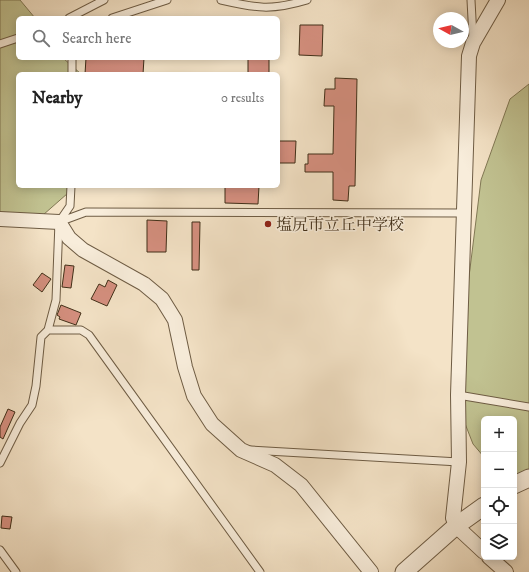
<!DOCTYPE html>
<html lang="en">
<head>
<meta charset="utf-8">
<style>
  body { margin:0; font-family:"IM FELL DW Pica","Noto Serif JP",serif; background:#f6f6f6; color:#222 }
  .controls { position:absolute; right:12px; bottom:12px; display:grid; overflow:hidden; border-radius:6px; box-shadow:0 2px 10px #0003 }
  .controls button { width:36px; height:36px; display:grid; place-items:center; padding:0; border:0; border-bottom:1px solid #e0e0e0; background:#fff; color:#222; font:20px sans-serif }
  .compass { position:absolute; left:433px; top:12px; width:36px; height:36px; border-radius:50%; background:#fff; box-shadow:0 2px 10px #0003; rotate:278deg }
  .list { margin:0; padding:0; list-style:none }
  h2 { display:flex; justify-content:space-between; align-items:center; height:52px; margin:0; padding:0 16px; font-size:17px }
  h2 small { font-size:13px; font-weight:400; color:#767676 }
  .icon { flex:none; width:22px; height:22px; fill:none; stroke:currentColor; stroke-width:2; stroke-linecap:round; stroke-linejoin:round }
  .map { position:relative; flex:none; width:529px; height:572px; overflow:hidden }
  .search { position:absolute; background:#fff; box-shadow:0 2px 10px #0003; left:16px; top:16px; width:264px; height:44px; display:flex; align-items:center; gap:10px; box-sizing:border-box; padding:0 14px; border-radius:6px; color:#767676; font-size:15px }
  .panel { position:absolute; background:#fff; box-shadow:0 2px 10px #0003; left:16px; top:72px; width:264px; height:116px; border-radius:6px }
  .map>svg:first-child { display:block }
  .green { fill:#c1c291; stroke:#817854 }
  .building { fill:#d69080; stroke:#412f18 }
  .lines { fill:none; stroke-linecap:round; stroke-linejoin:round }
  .service-casing { stroke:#6e5c44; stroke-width:9 }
  .minor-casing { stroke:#6e5c44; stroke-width:16 }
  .tertiary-casing { stroke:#6e5c44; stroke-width:19 }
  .service { stroke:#f8eddb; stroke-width:7 }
  .minor { stroke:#f8eddb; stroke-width:14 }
  .tertiary { stroke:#f8eddb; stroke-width:17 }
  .poi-dot { fill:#8f2418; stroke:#f8eddb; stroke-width:1.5 }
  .labels { text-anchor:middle; stroke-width:3; stroke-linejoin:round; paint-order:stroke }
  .poi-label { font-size:16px; fill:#412f18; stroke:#f8eddb; text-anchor:start }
</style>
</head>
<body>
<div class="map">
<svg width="529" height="572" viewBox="0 0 529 572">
  <rect width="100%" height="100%" fill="#f4e3c7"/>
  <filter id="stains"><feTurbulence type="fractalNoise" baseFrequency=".005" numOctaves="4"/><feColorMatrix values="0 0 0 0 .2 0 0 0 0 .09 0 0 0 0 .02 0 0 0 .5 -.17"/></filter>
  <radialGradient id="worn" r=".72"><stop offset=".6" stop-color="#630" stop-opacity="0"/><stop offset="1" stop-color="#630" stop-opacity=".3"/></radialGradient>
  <path class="green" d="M0,0H20L35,18H18V58H63L81,74H18V186H76L43,215L0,218Z
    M529,84V478L514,475V419H484V457L473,444L464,421L466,301L481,180L510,99Z"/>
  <path class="building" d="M300,25H323L322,56L299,55Z
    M86,58H144L143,74H85Z
    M248,58H269V74H248Z
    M335,78L357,79L355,186H349L348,201L333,200V172H305V164H308V154H333L334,106H324L325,89H335Z
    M278,141H296L295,163H278Z
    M225,186H259L258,204L225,203Z
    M147,220L167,221L166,252H147Z
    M192,222H200L199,270H192Z
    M65,265L74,266L71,288L62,287Z
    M42,273L51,279L42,292L33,285Z
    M108,280L117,285L107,306L91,299L99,284L105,287Z
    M61,305L81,313L76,325L59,319L60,317L57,315Z
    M8,409L15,412L3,439L0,437V427Z
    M2,516L12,517L10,529L1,528Z"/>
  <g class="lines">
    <g class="service-casing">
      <path id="service" d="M221,0C256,8 271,11 307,0
        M471,0L473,38
        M69,18L104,0
        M112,18L167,0
        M0,44L18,38
        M72,58V74
        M59,222L86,212L463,213
        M48,330H81L89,335L260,572
        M458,395L529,407
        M251,450L459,462
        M0,463L20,423L32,405L36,386L41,337L48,330L56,300L59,222L70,206L71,186
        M0,550L16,572"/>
    </g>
    <g class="minor-casing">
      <path id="minor" d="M0,219L59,222L69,238L83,250L144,284L162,299L175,320L185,367L194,396L212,424L241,450L275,465L301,485L371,572
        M484,552L456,526L453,518L459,462L458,395L469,56L473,43L498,0
        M489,557L506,572"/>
    </g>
    <g class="tertiary-casing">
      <path id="tertiary" d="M514,485L529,478
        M404,572L456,526L484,506"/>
    </g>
    <use href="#service" class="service"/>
    <use href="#minor" class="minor"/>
    <use href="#tertiary" class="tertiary"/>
  </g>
  <circle class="poi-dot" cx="268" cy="224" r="4"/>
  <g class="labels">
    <g class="poi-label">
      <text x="276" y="230">塩尻市立丘中学校</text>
    </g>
  </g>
  <rect width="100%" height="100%" filter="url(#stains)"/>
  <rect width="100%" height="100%" fill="url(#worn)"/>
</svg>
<div class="controls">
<button>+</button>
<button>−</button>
<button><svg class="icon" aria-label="locate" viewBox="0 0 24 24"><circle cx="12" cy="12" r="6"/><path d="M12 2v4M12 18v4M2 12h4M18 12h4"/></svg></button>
<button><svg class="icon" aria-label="layers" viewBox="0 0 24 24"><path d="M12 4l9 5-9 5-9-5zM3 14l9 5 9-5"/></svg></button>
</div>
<svg class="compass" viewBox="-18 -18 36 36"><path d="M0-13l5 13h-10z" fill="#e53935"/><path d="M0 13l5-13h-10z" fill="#767676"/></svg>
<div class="search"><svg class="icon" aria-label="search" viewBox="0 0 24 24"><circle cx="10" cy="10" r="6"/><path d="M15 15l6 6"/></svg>Search here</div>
<section class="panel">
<h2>Nearby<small>0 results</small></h2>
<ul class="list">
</ul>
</section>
</div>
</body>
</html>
